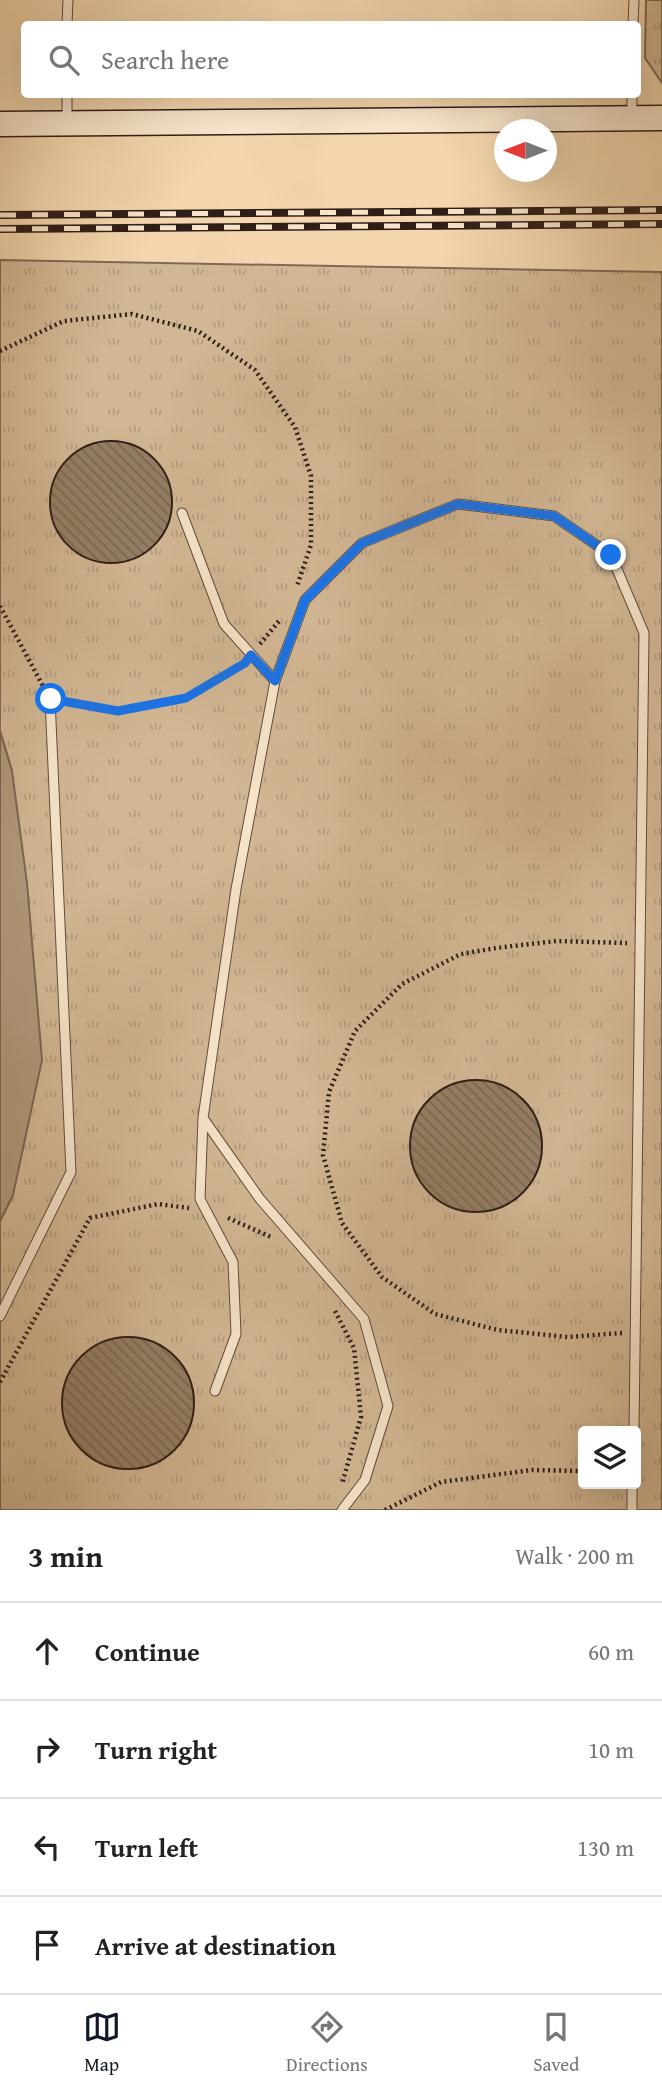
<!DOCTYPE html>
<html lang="en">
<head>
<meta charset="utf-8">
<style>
  body { margin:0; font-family:"Gentium Book Plus",serif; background:#f6f6f6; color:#222 }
  .controls { position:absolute; right:21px; bottom:21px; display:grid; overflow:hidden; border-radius:7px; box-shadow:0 7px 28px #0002 }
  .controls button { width:63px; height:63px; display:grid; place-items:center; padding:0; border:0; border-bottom:2px solid #e0e0e0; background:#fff; color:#222; font:35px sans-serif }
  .compass { position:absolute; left:494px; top:119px; width:63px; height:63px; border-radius:50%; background:#fff; box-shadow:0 7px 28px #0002; rotate:270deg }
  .stop { position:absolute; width:21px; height:21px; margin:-16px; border:5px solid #1a73e8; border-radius:50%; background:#fff }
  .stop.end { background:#1a73e8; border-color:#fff; box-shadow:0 2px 7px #0008 }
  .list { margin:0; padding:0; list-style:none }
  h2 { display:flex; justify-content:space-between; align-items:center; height:91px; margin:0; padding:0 28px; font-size:30px }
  h2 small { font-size:23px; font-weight:400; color:#767676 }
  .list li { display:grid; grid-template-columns:46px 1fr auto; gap:21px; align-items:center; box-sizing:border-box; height:98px; padding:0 28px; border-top:2px solid #e0e0e0 }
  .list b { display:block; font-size:26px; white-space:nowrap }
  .list em { font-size:23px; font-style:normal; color:#767676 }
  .icon { flex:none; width:38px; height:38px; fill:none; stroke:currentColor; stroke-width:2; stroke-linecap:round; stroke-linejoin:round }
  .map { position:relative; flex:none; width:662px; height:1510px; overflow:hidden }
  .search { position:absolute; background:#fff; box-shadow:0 7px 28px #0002; left:21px; right:21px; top:21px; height:77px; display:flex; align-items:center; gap:18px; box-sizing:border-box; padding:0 24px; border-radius:7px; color:#767676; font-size:26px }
  .sheet { height:483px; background:#fff }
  nav { display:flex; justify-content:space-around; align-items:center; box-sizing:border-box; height:98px; border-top:2px solid #e0e0e0; background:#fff; font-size:19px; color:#767676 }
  nav a { display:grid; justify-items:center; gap:4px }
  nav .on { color:#111827 }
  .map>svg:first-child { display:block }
  .grass { fill:url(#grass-tufts); stroke:#806a56; stroke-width:2; fill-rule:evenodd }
  .water { fill:#b0977a; stroke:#7c6752; stroke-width:2 }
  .building { fill:url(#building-back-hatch); stroke:#2f1e17; stroke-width:2 }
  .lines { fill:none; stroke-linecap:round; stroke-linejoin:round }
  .service-casing { stroke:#604c3c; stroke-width:11 }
  .secondary-casing { stroke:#2f1e17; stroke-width:27 }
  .path { stroke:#2f1e17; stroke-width:4.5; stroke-dasharray:2 3.5; stroke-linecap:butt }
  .service { stroke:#f7e4ca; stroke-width:9 }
  .secondary { stroke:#f7e4ca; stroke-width:24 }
  .rail-casing { stroke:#2f1e17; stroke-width:8 }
  .rail { stroke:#f7e4ca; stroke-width:5; stroke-dasharray:16; stroke-linecap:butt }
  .route { stroke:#1a73e8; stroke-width:9 }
</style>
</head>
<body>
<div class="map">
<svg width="662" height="1510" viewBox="0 0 662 1510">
  <defs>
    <pattern id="grass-tufts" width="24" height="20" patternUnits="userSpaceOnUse" patternTransform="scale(1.75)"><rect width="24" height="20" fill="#d2b794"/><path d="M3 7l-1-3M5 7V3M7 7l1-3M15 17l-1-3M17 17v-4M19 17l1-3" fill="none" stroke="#b59d7f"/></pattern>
    <pattern id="building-back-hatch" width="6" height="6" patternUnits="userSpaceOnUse" patternTransform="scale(1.75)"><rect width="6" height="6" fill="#957e65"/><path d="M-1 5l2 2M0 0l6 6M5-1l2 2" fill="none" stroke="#7a6752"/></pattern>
  </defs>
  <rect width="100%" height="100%" fill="#f3d6ad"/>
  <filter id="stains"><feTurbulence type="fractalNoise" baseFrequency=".00286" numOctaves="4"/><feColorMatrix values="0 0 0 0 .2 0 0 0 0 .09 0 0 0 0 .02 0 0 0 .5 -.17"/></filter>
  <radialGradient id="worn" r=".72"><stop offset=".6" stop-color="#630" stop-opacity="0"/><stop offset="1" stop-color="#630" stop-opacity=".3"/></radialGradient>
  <path class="grass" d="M646,0H662V83L645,58Z
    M0,260L662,272V1510H0V1221L13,1195L12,771L0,731ZM583,1431H636V1484H583Z"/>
  <path class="water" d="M0,731L12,771L27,883L42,1060L13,1195L0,1221Z"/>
  <path class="building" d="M50 502a61 61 0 1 1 122 0a61 61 0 1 1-122 0Z
    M410 1146a66 66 0 1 1 132 0a66 66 0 1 1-132 0Z
    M62 1403a66 66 0 1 1 132 0a66 66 0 1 1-132 0Z"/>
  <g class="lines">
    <g class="service-casing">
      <path id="service" d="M67,24L68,0
        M633,24L634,0
        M632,117V94
        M67,121V94
        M182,513L224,624L275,681
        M203,1118L260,1199L364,1319L388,1406L365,1480L342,1510
        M0,1316L71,1172L50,699
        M215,1391L236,1334L233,1262L200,1199L203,1118L236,889L275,681L305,600L362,543L458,504L554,516L611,555L644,633L634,1431
        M632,1484V1510"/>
    </g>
    <g class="secondary-casing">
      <path id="secondary" d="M0,124L662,118"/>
    </g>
    <path class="path" d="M0,351L64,321L132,314L198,331L255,370L295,427L311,476V545L297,586
      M0,606L44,688
      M260,644L279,621
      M64,701L118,711L186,698L243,664
      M228,1218L271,1237
      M335,1311L354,1348L361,1417L342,1484
      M622,1333L568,1337L498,1330L435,1314L382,1277L342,1223L323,1155L329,1092L355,1031L402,984L461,954L496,948L556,941L627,943
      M0,1382L90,1218L158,1204L189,1208
      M385,1510L441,1482L532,1470L583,1471"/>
    <use href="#service" class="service"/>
    <use href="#secondary" class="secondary"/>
    <g class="rail-casing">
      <path id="rail" d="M0,215L662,210
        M0,229L662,224"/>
    </g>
    <use href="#rail" class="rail"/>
  </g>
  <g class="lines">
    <path class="route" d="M51,699L118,711L186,698L245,663L251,655L275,681L305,600L362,543L458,504L554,516L611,555"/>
  </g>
  <rect width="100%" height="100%" filter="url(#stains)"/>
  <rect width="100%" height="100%" fill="url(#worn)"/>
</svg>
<div class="controls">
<button><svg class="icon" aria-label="layers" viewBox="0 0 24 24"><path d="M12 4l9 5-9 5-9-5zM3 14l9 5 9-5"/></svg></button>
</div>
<svg class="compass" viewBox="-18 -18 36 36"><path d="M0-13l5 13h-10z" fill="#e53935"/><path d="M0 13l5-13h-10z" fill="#767676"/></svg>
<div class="stop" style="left:51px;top:699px"></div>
<div class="stop end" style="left:611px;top:555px"></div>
<div class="search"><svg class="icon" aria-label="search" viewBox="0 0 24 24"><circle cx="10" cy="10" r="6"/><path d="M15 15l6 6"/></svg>Search here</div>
</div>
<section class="sheet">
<h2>3 min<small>Walk · 200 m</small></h2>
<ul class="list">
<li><svg class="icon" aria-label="ahead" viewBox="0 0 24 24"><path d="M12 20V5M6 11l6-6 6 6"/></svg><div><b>Continue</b></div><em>60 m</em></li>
<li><svg class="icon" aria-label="right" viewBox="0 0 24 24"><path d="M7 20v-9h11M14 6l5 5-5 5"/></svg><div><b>Turn right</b></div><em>10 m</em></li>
<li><svg class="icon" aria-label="left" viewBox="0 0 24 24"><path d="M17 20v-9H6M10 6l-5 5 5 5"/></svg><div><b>Turn left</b></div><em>130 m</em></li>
<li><svg class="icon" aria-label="arrive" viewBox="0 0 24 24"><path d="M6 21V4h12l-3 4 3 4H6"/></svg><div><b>Arrive at destination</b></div></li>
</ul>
</section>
<nav>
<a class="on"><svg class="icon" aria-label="map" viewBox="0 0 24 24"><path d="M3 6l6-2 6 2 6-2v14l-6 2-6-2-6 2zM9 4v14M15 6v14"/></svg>Map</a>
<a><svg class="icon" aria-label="directions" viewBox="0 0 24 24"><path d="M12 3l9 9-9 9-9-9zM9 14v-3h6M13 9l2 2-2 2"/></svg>Directions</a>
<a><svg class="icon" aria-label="saved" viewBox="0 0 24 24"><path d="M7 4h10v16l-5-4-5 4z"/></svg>Saved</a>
</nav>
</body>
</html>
